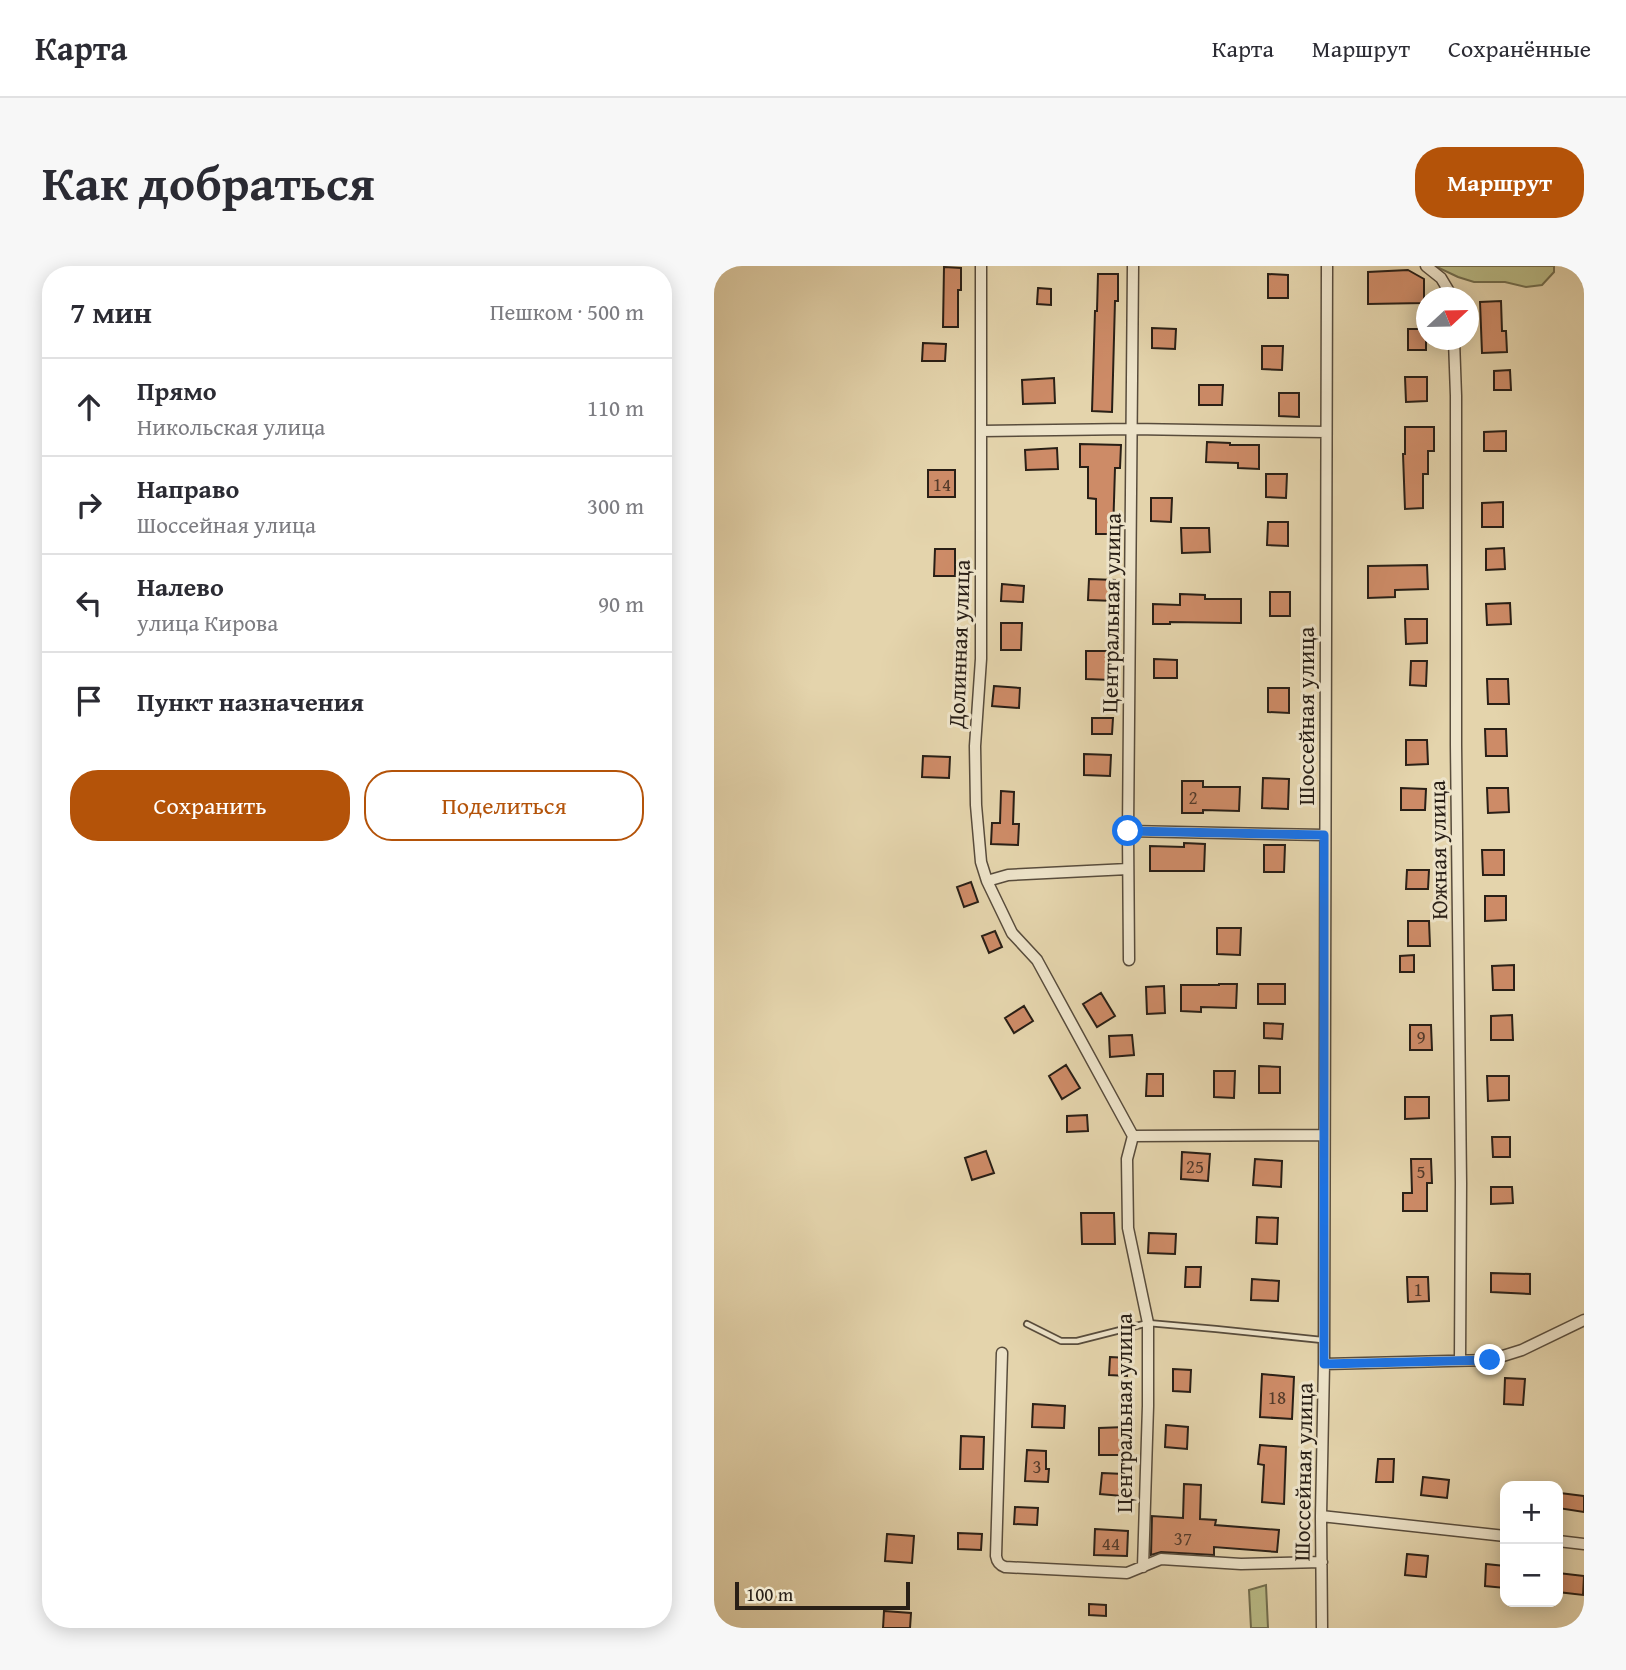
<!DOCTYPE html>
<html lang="ru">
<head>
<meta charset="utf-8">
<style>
  body { margin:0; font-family:"Gentium Book Plus",serif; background:#f7f7f7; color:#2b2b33 }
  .controls { position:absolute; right:21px; bottom:21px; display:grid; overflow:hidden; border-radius:14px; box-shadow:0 4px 18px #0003 }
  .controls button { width:63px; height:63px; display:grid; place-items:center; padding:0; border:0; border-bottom:2px solid #e1e1e2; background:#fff; color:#2b2b33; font:35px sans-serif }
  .compass { position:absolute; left:702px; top:21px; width:63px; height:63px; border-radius:50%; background:#fff; box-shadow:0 4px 18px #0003; rotate:68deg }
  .scale { position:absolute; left:21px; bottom:18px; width:175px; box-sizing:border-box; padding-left:7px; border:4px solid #291f16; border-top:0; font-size:19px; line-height:24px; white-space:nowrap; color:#291f16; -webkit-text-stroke:5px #ede3c9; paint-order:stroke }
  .stop { position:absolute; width:21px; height:21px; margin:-16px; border:5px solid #1a73e8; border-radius:50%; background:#fff }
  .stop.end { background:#1a73e8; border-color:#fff; box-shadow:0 2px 7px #0008 }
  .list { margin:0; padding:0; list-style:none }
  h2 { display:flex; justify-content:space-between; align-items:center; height:91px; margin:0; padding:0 28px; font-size:30px }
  h2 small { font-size:23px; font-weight:400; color:#7c7c81 }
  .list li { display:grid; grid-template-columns:46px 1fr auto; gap:21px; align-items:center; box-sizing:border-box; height:98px; padding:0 28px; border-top:2px solid #e1e1e2 }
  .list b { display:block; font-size:26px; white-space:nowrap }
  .list p { margin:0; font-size:23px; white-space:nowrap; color:#7c7c81 }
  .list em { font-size:23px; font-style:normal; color:#7c7c81 }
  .actions { display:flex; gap:14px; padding:21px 28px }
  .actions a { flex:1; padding:16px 0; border:2px solid #b45309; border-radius:28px; text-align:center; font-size:24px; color:#b45309 }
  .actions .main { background:#b45309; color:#fff }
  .icon { flex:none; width:38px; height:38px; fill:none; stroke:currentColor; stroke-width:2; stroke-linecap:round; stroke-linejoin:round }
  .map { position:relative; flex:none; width:870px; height:1362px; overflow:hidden; border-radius:28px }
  header { display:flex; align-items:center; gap:42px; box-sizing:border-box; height:98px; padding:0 35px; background:#fff; border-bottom:2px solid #e1e1e2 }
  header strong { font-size:33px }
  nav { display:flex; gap:38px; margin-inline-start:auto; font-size:24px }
  .intro { display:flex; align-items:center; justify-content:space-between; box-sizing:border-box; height:168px; padding:0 42px }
  h1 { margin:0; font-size:49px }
  .button { padding:18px 32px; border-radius:28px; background:#b45309; color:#fff; font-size:24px; font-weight:700 }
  main { display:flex; gap:42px; padding:0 42px }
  aside { flex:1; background:#fff; border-radius:28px; box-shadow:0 4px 18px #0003 }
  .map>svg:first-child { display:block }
  .green { fill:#b9bb86; stroke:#716d4e; stroke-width:2 }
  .building { fill:#cd8b67; stroke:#291f16; stroke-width:2 }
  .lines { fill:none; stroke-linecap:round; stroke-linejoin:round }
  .service-casing { stroke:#584c3c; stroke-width:8 }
  .minor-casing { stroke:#584c3c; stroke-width:13 }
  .service { stroke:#ede3c9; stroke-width:4.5 }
  .minor { stroke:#ede3c9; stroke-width:10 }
  .route { stroke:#1a73e8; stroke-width:9 }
  .labels { text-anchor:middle; stroke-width:6; stroke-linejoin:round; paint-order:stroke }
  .number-label { font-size:19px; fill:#523a2a }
  .street-label { font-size:23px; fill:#291f16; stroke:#ede3c9 }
</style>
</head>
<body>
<header>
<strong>Карта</strong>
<nav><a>Карта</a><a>Маршрут</a><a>Сохранённые</a></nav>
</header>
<div class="intro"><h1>Как добраться</h1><a class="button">Маршрут</a></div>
<main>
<aside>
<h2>7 мин<small>Пешком · 500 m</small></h2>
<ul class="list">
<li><svg class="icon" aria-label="ahead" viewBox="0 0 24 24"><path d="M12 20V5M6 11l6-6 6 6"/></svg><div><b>Прямо</b><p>Никольская улица</p></div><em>110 m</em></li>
<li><svg class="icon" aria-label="right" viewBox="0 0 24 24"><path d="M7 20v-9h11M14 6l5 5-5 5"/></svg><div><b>Направо</b><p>Шоссейная улица</p></div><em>300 m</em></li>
<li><svg class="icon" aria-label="left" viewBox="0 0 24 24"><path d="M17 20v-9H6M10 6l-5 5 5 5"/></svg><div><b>Налево</b><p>улица Кирова</p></div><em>90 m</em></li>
<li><svg class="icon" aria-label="arrive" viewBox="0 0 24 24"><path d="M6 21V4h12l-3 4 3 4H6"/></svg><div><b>Пункт назначения</b></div></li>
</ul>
<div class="actions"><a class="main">Сохранить</a><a>Поделиться</a></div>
</aside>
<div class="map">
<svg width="870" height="1362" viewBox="0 0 870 1362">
  <rect width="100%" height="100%" fill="#e4d4ac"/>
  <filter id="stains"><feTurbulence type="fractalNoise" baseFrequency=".00286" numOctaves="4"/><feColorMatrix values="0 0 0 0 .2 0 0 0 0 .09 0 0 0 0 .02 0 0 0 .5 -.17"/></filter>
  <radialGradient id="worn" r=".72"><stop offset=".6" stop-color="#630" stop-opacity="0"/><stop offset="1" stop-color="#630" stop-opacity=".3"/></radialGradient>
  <path class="green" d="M721,0H840V6L828,19L812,21L791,16H760L744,11Z
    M552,1319L554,1362H537L535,1324Z"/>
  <path class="building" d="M230,1L247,2V24H244V61H229Z
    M694,4L710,13V37L654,38V6Z
    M384,8H404V35H401L398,146L378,145L381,45H383Z
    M554,8L574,9V32H554Z
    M324,22L337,23V39L323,38Z
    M787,35L788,65H792L793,86L768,87L766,36Z
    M438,62L462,63L461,83L438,82Z
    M694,63H712V84H694Z
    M209,77L232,78L231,95H208Z
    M548,80H569L568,104L548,103Z
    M796,104L797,124H780V105Z
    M691,111H713V135L692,136Z
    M340,112L341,137L309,138L308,114Z
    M485,119H509L508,139H485Z
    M565,127H585V151L565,150Z
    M691,161H720V185H714V208H709V242L691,243L689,188H691Z
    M792,165V185H770V166Z
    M493,176L516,177V179H545V203L524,202V197L492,196Z
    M366,178L407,179L406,202H401L399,268H382V233L374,232V201H366Z
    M343,182L344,203L312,204L311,184Z
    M214,204H241V231H214Z
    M552,208H573L572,232L552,231Z
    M437,232H458L457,256L437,255Z
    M789,236V261H768V237Z
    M554,256H574V280L553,279Z
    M467,262H495L496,286L468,287Z
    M790,282L791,303L772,304V283Z
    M221,283H241V310H220Z
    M713,299L714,323L681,324V331L654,332V300Z
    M375,313L401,314V335L374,334Z
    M288,318L310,320L309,336L287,335Z
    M556,326H576V350H556Z
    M466,328L491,329V333H527V357L456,356V358H439V338L466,339Z
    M796,337L797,358L773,359L772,338Z
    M691,353H713V377L692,378Z
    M287,357H308L307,384H287Z
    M372,385H398V414L372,413Z
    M440,393L463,394V412H440Z
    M697,395H713L712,420L696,419Z
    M773,413H794L795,438H774Z
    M280,420L306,422L305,442L278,440Z
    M554,422H575V447L554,446Z
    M378,452H399L398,468H378Z
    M771,463H792L793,490H772Z
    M692,474H713L714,498L692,499Z
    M370,488L397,489L396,510L370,509Z
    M209,490L236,491L235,512L208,511Z
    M549,512L575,513L574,543L548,542Z
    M468,515H489V521H526L525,545L489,544V547H468Z
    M687,522L712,523L711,544H687Z
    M773,522H794L795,546L774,547Z
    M287,525L300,526L299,558H305L304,579L277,578L278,557H286Z
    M470,577L491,578L490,605H436V580L470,581Z
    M550,579H571L570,606H550Z
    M768,584H790V609H769Z
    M693,604H715L714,623H692Z
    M257,616L264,636L250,641L243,621Z
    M771,630H792V654L771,655Z
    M694,655H715L716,680H694Z
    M503,662H527L526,689L503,688Z
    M281,665L288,681L275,687L268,670Z
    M700,689V706H686V690Z
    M800,699V724H779L778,700Z
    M505,718H523L522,742L487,741V746L467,745V719H505Z
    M544,718H571V738H544Z
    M450,720L451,747L433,748L432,721Z
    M387,727L401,750L383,761L369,738Z
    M310,740L319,755L300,767L291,752Z
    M798,749L799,774H777V750Z
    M550,757L569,758L568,773L550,772Z
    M696,759H717L718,784H696Z
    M418,769L420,789L396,791L395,770Z
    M352,799L366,822L348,833L335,810Z
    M545,800L566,801V827H545Z
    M500,805H521L520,832L500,831Z
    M433,808H449V830H432Z
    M773,810H795V834L774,835Z
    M691,831H715V852L691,853Z
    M373,849L374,865L353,866V850Z
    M778,871H796V891H779Z
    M272,885L280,907L258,914L251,892Z
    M468,886L496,888L494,915L467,913Z
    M541,893L568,895L567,921L539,919Z
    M697,893H717L718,917H713V945H689V927H698Z
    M777,921H798L799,937L777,938Z
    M367,947H400L401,978H368Z
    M543,951L564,952L563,978L542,977Z
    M435,967L462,968L461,988L434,987Z
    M472,1001H487L486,1021H471Z
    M777,1007L816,1008V1028L777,1026Z
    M693,1011H714L715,1035L694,1036Z
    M538,1013L565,1015L564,1035L537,1034Z
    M396,1091L414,1092L413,1110L395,1109Z
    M459,1103L477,1104L476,1126L459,1125Z
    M548,1108L580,1111L578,1153L546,1151Z
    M791,1112L811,1113L809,1139L790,1138Z
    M319,1138L351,1140L350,1162L318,1161Z
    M452,1159L474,1161L473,1183L451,1181Z
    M411,1161L412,1189H385V1162Z
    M247,1170L270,1171L269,1203H246Z
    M546,1179L572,1181L570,1238L548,1236L550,1199L544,1198Z
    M313,1184L332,1185V1203H335L334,1216L311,1215Z
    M664,1193H680L679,1216H662Z
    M388,1207L410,1208L408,1230L386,1228Z
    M709,1211L735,1214L733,1232L707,1229Z
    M470,1218L487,1219L486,1253L502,1254L501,1259L565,1264L563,1286L500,1281V1289L447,1286L437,1289L438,1250L469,1252Z
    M846,1227L870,1230V1246L844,1242Z
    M301,1241L324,1242L323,1259L300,1258Z
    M381,1263L414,1265L413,1290L380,1289Z
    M244,1267L268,1268L267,1284L244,1283Z
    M173,1268L200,1270L198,1297L171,1295Z
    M693,1288L714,1290L712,1311L691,1309Z
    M772,1298L791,1300V1322L771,1320Z
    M844,1307L870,1310L869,1329L844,1326Z
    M375,1338L392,1339V1350L375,1349Z
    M170,1345L197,1347L196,1362H169Z"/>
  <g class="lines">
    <g class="service-casing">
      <path id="service" d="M313,1058L347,1075H363L434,1057L502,1063L608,1074"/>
    </g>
    <g class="minor-casing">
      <path id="minor" d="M267,0V393L261,480L262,539L267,596L273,615L294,609L414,603
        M712,0L727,12L739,32
        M740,74L742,130V479L747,917L746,1094
        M268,165L418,163L612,166
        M414,565L610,569
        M273,615L298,667L323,694L419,870L609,869
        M415,694L414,565L419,0
        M419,870L413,893L414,962L434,1057V1140L429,1301
        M288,1087L282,1290C283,1296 285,1299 291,1301L413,1307L447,1293L527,1298L608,1296
        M610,1098L776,1094L808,1084L870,1054
        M607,1250L791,1270
        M844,1275L870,1278
        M608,1362L607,1250L610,1098L613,0"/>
    </g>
    <use href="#service" class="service"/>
    <use href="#minor" class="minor"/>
  </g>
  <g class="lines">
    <path class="route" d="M414,565L610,569V1098L776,1094"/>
  </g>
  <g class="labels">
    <g class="number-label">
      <text x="228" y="225">14</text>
      <text x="479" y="538">2</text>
      <text x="707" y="778">9</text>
      <text x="481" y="907">25</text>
      <text x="707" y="912">5</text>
      <text x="704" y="1030">1</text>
      <text x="563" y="1138">18</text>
      <text x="323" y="1207">3</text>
      <text x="469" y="1279">37</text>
      <text x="397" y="1284">44</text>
    </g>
    <g class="street-label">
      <text transform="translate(397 347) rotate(-89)" y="8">Центральная улица</text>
      <text transform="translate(245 378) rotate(-88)" y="8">Долинная улица</text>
      <text transform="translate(592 450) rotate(-90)" y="8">Шоссейная улица</text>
      <text transform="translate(724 584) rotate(-91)" y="8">Южная улица</text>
      <text transform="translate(410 1147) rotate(-90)" y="8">Центральная улица</text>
      <text transform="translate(589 1206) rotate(-89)" y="8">Шоссейная улица</text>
    </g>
  </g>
  <rect width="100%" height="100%" filter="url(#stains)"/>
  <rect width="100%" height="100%" fill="url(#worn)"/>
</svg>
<div class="controls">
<button>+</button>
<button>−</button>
</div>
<svg class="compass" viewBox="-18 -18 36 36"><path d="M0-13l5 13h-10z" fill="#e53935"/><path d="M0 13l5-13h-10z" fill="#7c7c81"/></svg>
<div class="scale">100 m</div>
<div class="stop" style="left:414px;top:565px"></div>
<div class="stop end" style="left:776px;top:1094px"></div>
</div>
</main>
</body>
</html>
